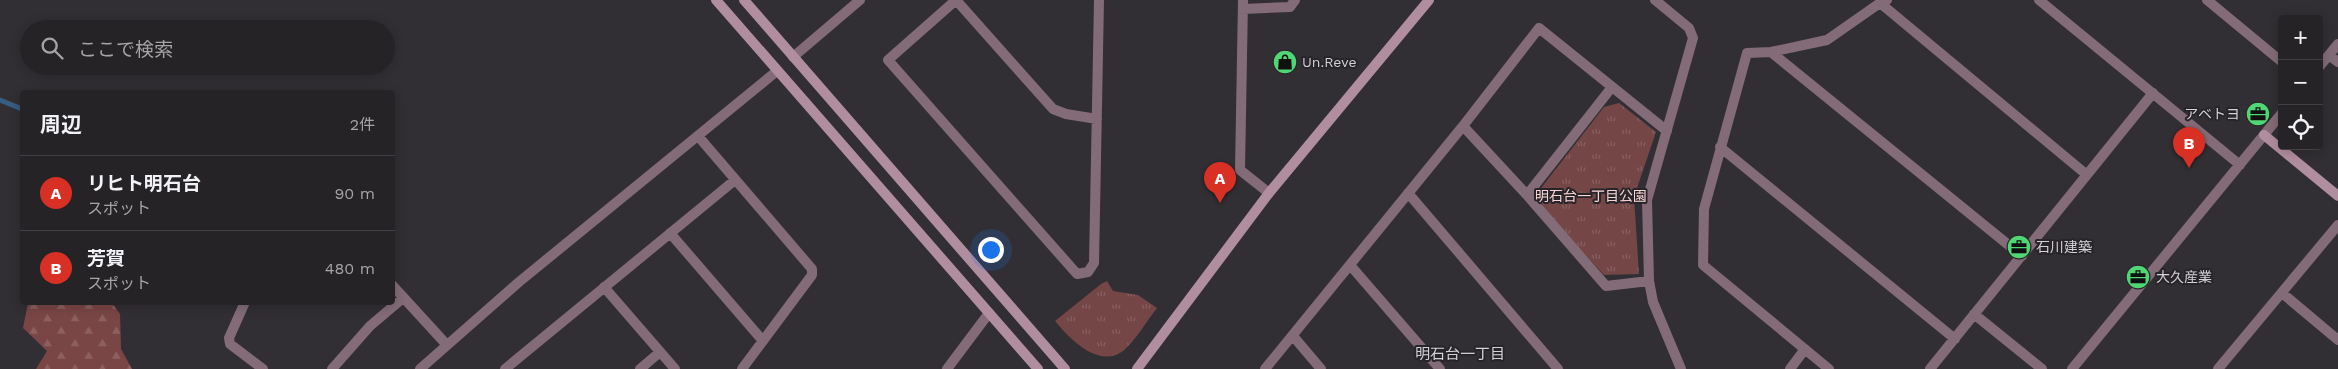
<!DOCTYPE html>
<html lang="ja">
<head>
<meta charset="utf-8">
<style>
  body { margin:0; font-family:"Work Sans","Noto Sans JP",sans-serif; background:#322f33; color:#f1f3f6 }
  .controls { position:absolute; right:15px; top:15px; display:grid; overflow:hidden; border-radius:5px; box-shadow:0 2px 12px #0003 }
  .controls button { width:45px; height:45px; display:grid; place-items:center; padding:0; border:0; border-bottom:1px solid #424044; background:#262327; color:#f1f3f6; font:25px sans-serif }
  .you { position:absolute; left:990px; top:249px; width:18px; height:18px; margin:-12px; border:4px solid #fff; border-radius:50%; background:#1a73e8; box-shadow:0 0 0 8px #1a73e833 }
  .badge { display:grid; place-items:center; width:32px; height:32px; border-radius:50%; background:#d93025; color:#fff; font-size:16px; font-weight:700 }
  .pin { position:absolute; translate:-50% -41px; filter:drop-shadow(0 1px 2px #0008) }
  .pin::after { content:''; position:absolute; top:26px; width:18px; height:15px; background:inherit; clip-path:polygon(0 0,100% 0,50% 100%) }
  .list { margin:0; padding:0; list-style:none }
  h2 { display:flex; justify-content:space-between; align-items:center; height:65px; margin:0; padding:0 20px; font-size:21px }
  h2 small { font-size:16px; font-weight:400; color:#a4a4a7 }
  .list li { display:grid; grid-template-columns:32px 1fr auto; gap:15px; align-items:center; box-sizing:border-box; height:75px; padding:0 20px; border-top:1px solid #424044 }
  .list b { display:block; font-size:19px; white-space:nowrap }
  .list p { margin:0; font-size:16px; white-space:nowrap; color:#a4a4a7 }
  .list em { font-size:16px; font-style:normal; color:#a4a4a7 }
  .icon { flex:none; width:28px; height:28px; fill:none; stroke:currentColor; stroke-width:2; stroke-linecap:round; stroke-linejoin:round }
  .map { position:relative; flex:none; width:2338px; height:369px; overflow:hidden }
  .search { position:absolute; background:#262327; box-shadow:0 2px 12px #0003; left:20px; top:20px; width:375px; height:55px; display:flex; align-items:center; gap:12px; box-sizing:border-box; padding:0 18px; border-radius:28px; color:#a4a4a7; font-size:19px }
  .panel { position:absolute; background:#262327; box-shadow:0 2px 12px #0003; left:20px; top:90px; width:375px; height:215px; border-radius:5px }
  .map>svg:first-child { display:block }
  .grass { fill:url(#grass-tufts) }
  .forest { fill:url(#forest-firs) }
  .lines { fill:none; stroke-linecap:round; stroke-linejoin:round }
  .stream { stroke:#385d80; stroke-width:5 }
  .street { stroke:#836c77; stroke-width:10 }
  .secondary { stroke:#b18e9f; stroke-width:10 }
  .labels { text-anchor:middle; stroke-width:4; stroke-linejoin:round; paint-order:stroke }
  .poi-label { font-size:14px; fill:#d3d1d4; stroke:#28252a; text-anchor:start }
  .park-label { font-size:14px; fill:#f7d3d2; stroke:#28252a }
  .neighbourhood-label { font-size:15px; fill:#d3d1d4; stroke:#28252a }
</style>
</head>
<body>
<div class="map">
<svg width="2338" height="369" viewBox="0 0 2338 369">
  <defs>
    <pattern id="grass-tufts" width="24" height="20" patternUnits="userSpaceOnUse" patternTransform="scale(1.25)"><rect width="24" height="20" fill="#744646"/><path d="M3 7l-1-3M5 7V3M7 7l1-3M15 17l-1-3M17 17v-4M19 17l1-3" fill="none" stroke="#876060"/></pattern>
    <pattern id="forest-firs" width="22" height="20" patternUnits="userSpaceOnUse" patternTransform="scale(1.25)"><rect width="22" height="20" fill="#794645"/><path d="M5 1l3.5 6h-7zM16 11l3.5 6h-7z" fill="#8b605f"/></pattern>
  </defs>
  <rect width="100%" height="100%" fill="#322f34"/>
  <path class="grass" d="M1619,103L1656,132L1634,197L1639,274L1604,275L1543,208L1538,192L1604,107Z
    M1107,281L1113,291L1138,295L1157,308C1146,322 1136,340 1123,351C1098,369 1069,338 1055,321L1101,284Z"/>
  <path class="forest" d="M28,303H112L120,314L121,349L132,369H36L47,351L23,328Z"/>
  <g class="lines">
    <path class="stream" d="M0,100L22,109"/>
    <path class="street" d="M956,0L888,60L1077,274L1088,272L1094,263L1099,0
      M956,0L1053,109L1066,114L1097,119
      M1243,0L1240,170L1269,193
      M1655,0L1689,28L1693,38L1647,200L1649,281L1653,302L1681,369
      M2039,0L2240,165
      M2207,0L2282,62
      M1880,3L2087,175
      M1243,9L1290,7L1295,0
      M1771,52L2022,256
      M2329,55L2338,62
      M793,57L860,0
      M2319,67L2338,44
      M1463,126L1527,195L1606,286L1649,281
      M698,136L812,269V275L742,369
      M1720,147L1955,339
      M1408,193L1558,369
      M1527,195L1612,87
      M670,233L763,341
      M1350,265L1440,369
      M392,285L446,344
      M604,287L675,369
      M2282,293L2338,340
      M245,302L229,338L230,344L263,369
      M1974,314L2042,369
      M1293,336L1321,369
      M332,369L370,326L403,298
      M420,369L519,282L777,71
      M505,369L735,180
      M640,369L660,352
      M947,369L989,313
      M1265,369L1463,126L1539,28L1667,131
      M1790,369L1805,349
      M1829,369L1703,265L1704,209L1747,53L1771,52L1827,40L1880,3L1887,0
      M1930,369L2153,93
      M2072,369L2282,113
      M2218,369L2338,225"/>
    <path class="secondary" d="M716,0L1038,369
      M744,0L1065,369
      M2264,135L2338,196
      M1137,369L1269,193L1429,0"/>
  </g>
  <defs>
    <g id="shop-disc" transform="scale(1.25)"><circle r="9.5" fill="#50d674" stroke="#28252a"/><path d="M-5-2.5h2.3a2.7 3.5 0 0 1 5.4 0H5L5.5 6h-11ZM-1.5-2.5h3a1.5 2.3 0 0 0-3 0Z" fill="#111"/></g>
    <g id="office-disc" transform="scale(1.25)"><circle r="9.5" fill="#50d674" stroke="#28252a"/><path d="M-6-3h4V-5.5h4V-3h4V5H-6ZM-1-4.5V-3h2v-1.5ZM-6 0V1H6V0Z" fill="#111"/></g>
  </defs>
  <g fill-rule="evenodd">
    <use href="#shop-disc" x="1285" y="62"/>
    <use href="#office-disc" x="2258" y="114"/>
    <use href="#office-disc" x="2019" y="247"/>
    <use href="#office-disc" x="2138" y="277"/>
  </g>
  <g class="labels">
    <g class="poi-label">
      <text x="1302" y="67">Un.Reve</text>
      <text x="2240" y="119" text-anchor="end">アベトヨ</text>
      <text x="2036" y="252">石川建築</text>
      <text x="2156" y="282">大久産業</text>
    </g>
    <g class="park-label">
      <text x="1591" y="201">明石台一丁目公園</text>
    </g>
    <g class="neighbourhood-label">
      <text x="1460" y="359">明石台一丁目</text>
    </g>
  </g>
</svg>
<div class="controls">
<button>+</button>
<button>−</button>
<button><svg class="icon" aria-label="locate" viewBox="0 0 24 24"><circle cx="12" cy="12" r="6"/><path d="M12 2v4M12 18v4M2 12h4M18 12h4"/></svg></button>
</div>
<div class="you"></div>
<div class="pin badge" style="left:1220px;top:203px">A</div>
<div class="pin badge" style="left:2189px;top:168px">B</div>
<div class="search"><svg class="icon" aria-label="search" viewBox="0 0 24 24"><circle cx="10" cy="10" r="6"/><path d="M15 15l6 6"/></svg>ここで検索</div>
<section class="panel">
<h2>周辺<small>2件</small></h2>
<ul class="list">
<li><span class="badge">A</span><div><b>リヒト明石台</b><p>スポット</p></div><em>90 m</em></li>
<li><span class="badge">B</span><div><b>芳賀</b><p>スポット</p></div><em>480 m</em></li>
</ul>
</section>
</div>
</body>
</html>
